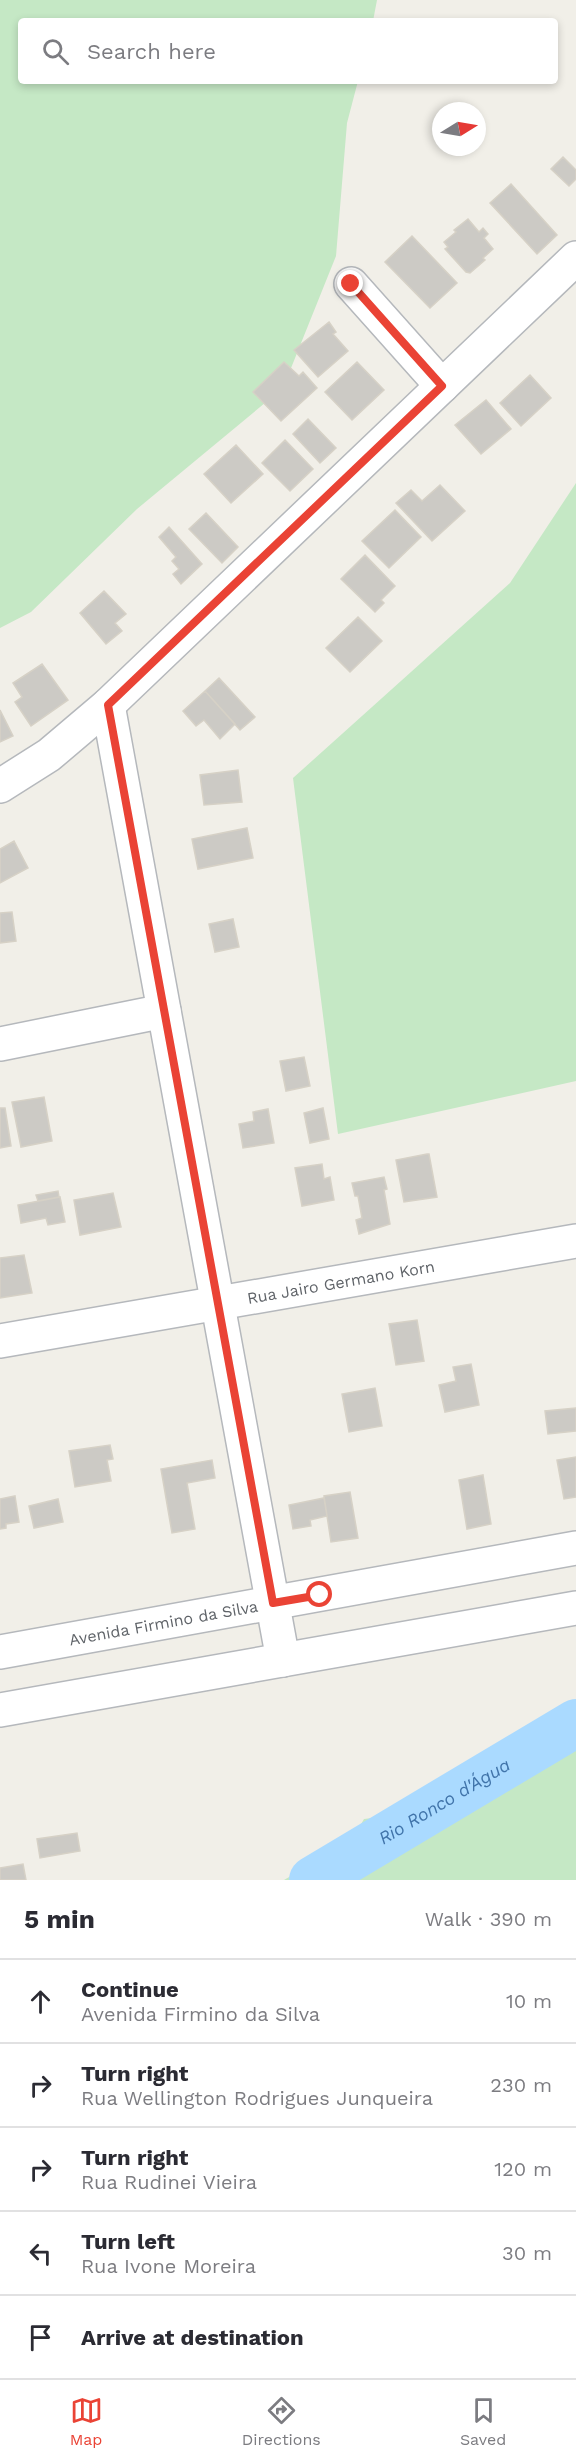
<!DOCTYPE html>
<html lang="en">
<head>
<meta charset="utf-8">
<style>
  body { margin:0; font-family:"Work Sans",sans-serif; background:#f2f2f3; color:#2b2b33 }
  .compass { position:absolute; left:432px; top:102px; width:54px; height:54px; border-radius:50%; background:#fff; box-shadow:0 3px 9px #0003; rotate:79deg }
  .stop { position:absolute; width:18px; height:18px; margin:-14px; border:4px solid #ea4335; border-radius:50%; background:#fff }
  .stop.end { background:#ea4335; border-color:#fff; box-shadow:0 2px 6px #0008 }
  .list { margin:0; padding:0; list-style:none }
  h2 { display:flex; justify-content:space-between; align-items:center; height:78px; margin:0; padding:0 24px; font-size:26px }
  h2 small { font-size:20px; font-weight:400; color:#7c7c81 }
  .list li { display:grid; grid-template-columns:39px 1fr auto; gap:18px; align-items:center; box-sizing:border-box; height:84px; padding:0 24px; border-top:2px solid #e1e1e2 }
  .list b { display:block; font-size:22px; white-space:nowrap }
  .list p { margin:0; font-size:20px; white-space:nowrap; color:#7c7c81 }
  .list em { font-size:20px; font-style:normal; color:#7c7c81 }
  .icon { flex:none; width:33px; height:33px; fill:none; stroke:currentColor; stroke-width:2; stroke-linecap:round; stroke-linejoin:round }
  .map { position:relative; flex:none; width:576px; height:1880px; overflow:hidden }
  .search { position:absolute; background:#fff; box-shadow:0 3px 9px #0003; left:18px; right:18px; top:18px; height:66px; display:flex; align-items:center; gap:15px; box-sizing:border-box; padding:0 21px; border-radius:6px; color:#7c7c81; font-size:22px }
  .sheet { height:498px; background:#fff }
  nav { display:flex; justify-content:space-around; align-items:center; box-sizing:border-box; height:84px; border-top:2px solid #e1e1e2; background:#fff; font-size:16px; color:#7c7c81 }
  nav a { display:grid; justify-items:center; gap:3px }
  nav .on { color:#ea4335 }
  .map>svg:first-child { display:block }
  .green { fill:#c5e8c5 }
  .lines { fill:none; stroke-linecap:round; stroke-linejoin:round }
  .river { stroke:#aadaff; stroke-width:48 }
  .building { fill:#cccac5; stroke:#d6d1c6; stroke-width:1.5 }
  .minor-casing { stroke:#b5b8bc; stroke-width:36 }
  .minor { stroke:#fff; stroke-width:33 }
  .route { stroke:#ea4335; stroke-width:8 }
  .labels { text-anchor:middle; stroke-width:5; stroke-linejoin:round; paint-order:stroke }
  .street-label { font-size:16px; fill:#5f6368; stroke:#fff }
  .water-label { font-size:18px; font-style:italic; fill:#4174aa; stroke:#fff }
</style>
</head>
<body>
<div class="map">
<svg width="576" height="1880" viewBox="0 0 576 1880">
  <rect width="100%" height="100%" fill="#f1efe8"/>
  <path class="green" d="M0,0H377L373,21H21V81H358L347,123L336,256L283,388L137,509L31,612L0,628Z
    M576,483V1081L338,1134L293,778L510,583Z
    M576,1705V1880H284L296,1873H333L364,1819L413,1813L485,1754Z"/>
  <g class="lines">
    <path class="river" id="s1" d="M313,1880L576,1723"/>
  </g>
  <path class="building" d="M563,157L576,170V179L569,186L551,169Z
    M511,184L557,235L537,254L490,203Z
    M468,219L479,232L483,228L488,234L484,238L493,249L483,258L485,260L470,273L466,272L445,249L448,247L444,242L456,232L454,230Z
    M412,236L457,283L430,308L385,262Z
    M329,322L336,332L333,334L348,351L318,377L294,350Z
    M284,362L299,376L303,372L317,388L281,421L253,392Z
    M357,362L384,390L352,420L325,392Z
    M530,375L551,398L521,426L500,403Z
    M486,400L511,429L481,454L455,425Z
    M308,419L336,448L320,463L293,434Z
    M285,440L313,469L290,491L262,463Z
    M236,445L263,474L231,503L204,474Z
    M440,485L465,511L432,541L396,503L411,490L422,501Z
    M395,510L421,537L389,568L362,541Z
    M206,513L238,547L222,563L189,529Z
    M169,527L202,564L181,584L173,574L179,569L172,561L176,557L159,537Z
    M365,555L395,586L381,600L384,603L375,612L341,579Z
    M104,591L126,614L115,623L122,631L106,644L80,613Z
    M358,617L382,641L350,672L326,648Z
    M42,664L68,700L31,726L15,702L22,697L13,683Z
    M219,678L255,717L240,730L205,691Z
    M205,691L235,724L220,739L204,720L196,726L183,711Z
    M0,710L13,736L0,742Z
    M238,770L242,802L204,805L200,775Z
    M247,828L253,858L198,869L192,839Z
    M14,841L28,868L0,883V849Z
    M12,912L16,941L0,943V913Z
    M233,919L239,947L215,952L209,924Z
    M304,1057L310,1086L286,1091L280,1061Z
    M44,1097L52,1141L21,1147L12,1102Z
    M0,1108H5L11,1146L0,1148Z
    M323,1108L329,1139L310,1143L304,1113Z
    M268,1109L274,1143L243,1148L239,1124L254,1121L253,1112Z
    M427,1154H429L437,1197L404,1202L396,1160Z
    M322,1164L324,1179L330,1177L334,1200L302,1206L295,1168Z
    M384,1177L387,1189L384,1190L390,1224L359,1234L356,1220L362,1218L358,1196H355L352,1183Z
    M58,1191L59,1197L38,1201L36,1195Z
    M113,1193L121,1227L80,1235L74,1200Z
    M60,1197L65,1222L48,1225L46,1218L21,1223L18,1205Z
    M24,1255L32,1293L0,1298V1258Z
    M417,1320L424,1361L396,1365L389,1324Z
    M471,1364L479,1405L445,1412L439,1385L456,1381L453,1367Z
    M375,1388L382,1426L349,1432L342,1394Z
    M576,1408V1431L548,1434L545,1411Z
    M110,1445L113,1459L107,1460L111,1481L75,1487L69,1451Z
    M576,1457V1497L564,1499L557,1460Z
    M212,1460L215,1478L187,1483L195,1529L172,1533L161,1469Z
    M483,1475L491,1524L467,1529L459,1480Z
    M350,1492L358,1538L331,1542L324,1496Z
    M15,1496L19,1522L6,1524V1528L0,1529V1499Z
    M324,1498L327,1516L310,1520L311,1526L293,1529L289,1505Z
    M58,1499L63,1522L34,1528L29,1506Z
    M77,1833L80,1851L40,1858L37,1839Z
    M23,1864L26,1880H0V1868Z"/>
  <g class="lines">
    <g class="minor-casing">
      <g id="minor">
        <path d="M351,284L442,386"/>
        <path d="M108,705L283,1660"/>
        <path d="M0,786L49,755L108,705L576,258"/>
        <path d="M0,1044L164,1011"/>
        <path id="s2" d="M0,1341L576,1241"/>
        <path id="s3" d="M0,1652L576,1548"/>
        <path d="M0,1710L576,1608"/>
      </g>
    </g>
    <use href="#minor" class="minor"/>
  </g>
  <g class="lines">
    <path class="route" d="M320,1595L273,1603L108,705L442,386L351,284"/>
  </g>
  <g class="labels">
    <g class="street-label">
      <text dy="6" stroke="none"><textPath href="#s2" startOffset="346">Rua Jairo Germano Korn</textPath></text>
      <text dy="6" stroke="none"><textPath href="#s3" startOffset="166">Avenida Firmino da Silva</textPath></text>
    </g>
    <g class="water-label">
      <text dy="6" stroke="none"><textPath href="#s1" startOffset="153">Rio Ronco d'Água</textPath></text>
    </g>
  </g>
</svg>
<svg class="compass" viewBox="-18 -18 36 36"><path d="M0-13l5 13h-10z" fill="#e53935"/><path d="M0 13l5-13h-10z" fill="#7c7c81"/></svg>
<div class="stop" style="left:320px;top:1595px"></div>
<div class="stop end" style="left:351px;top:284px"></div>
<div class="search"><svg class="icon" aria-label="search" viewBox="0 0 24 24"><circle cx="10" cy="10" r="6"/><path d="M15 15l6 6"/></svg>Search here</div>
</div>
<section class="sheet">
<h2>5 min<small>Walk · 390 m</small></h2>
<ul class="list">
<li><svg class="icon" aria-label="ahead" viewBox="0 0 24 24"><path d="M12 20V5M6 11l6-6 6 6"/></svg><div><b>Continue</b><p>Avenida Firmino da Silva</p></div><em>10 m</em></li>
<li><svg class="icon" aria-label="right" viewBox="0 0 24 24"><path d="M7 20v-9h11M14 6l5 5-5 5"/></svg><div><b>Turn right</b><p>Rua Wellington Rodrigues Junqueira</p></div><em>230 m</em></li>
<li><svg class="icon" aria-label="right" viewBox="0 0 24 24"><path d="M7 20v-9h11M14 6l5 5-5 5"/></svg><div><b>Turn right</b><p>Rua Rudinei Vieira</p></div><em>120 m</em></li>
<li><svg class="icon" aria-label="left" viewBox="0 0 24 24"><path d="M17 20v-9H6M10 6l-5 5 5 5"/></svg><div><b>Turn left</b><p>Rua Ivone Moreira</p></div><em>30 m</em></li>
<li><svg class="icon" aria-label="arrive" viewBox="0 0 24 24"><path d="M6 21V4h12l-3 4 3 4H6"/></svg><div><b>Arrive at destination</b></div></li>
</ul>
</section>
<nav>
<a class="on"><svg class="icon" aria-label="map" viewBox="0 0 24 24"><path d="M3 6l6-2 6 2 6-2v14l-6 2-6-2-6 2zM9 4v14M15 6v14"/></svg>Map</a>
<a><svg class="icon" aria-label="directions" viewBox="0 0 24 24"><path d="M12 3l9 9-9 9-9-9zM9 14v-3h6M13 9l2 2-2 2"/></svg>Directions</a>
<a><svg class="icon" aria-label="saved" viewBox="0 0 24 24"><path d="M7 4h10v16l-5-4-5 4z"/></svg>Saved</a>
</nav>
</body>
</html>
